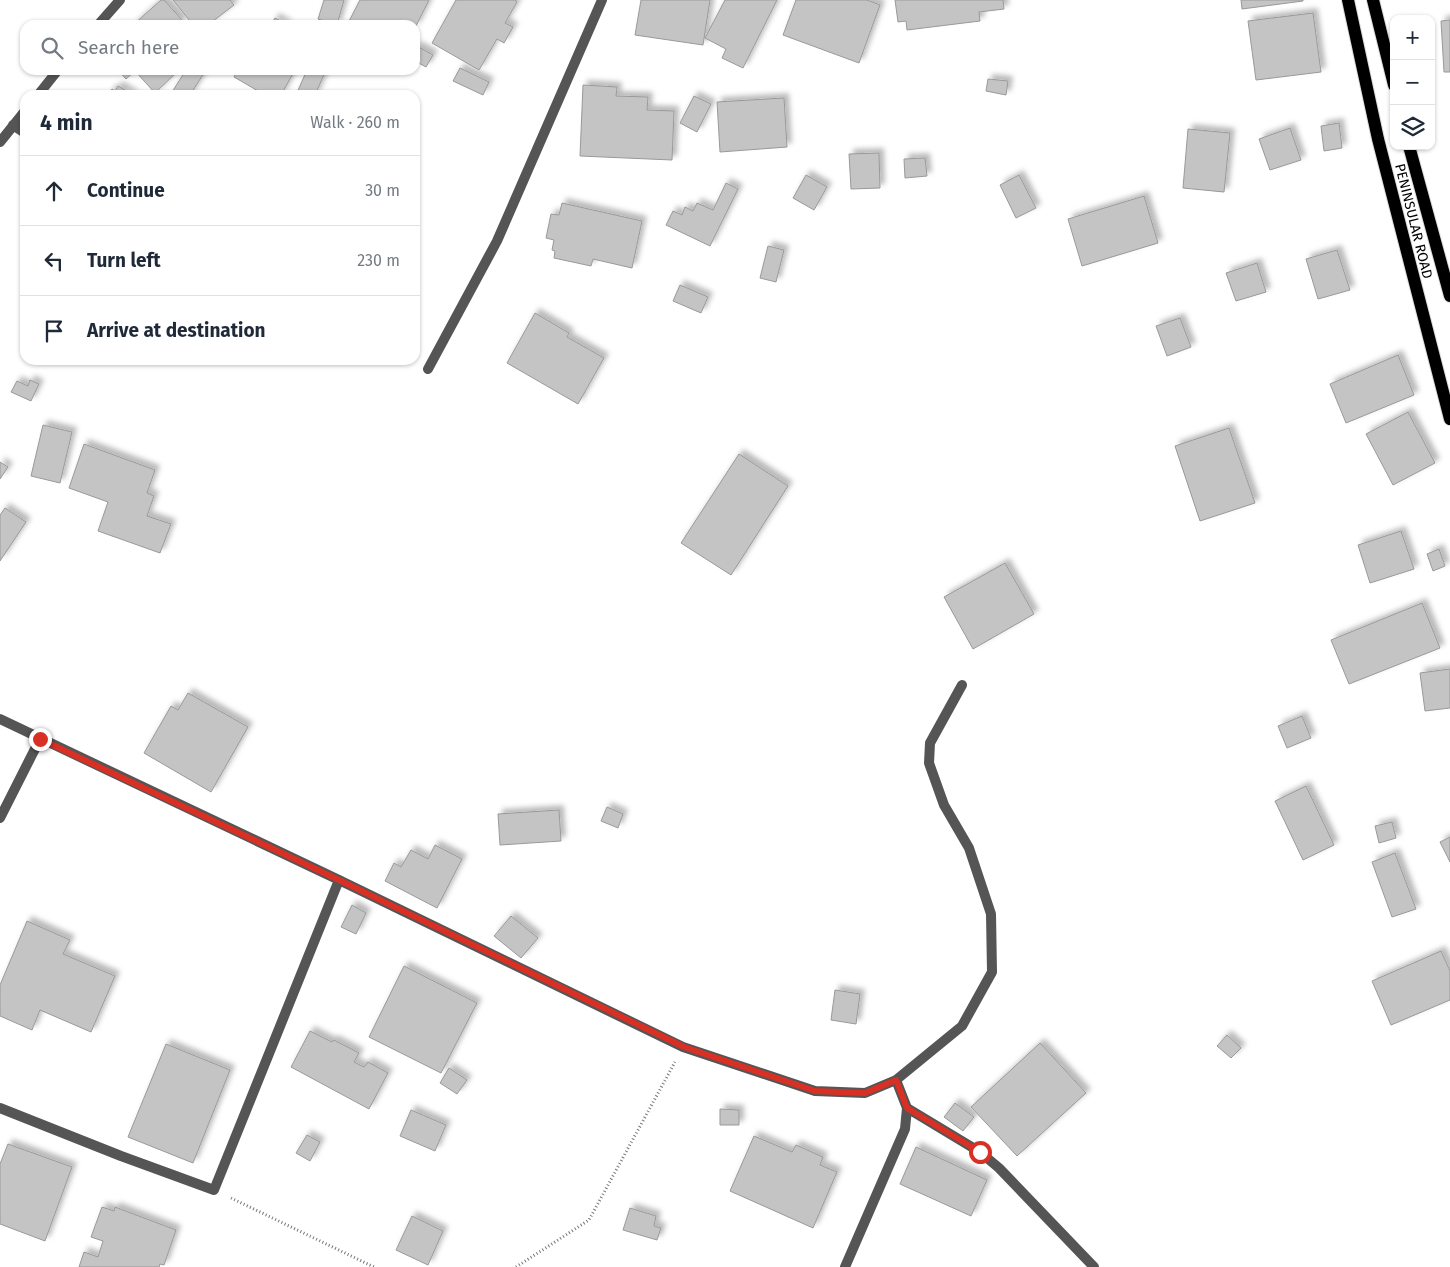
<!DOCTYPE html>
<html lang="en">
<head>
<meta charset="utf-8">
<style>
  body { margin:0; font-family:"Fira Sans",sans-serif; background:#f2f2f3; color:#1f2937 }
  .controls { position:absolute; right:15px; top:15px; display:grid; overflow:hidden; border-radius:10px; box-shadow:0 1px 4px #0004 }
  .controls button { width:45px; height:45px; display:grid; place-items:center; padding:0; border:0; border-bottom:1px solid #e0e1e3; background:#fff; color:#1f2937; font:25px sans-serif }
  .stop { position:absolute; width:15px; height:15px; margin:-11px; border:4px solid #d93025; border-radius:50%; background:#fff }
  .stop.end { background:#d93025; border-color:#fff; box-shadow:0 1px 5px #0008 }
  .list { margin:0; padding:0; list-style:none }
  h2 { display:flex; justify-content:space-between; align-items:center; height:65px; margin:0; padding:0 20px; font-size:21px }
  h2 small { font-size:16px; font-weight:400; color:#747a83 }
  .list li { display:grid; grid-template-columns:32px 1fr auto; gap:15px; align-items:center; box-sizing:border-box; height:70px; padding:0 20px; border-top:1px solid #e0e1e3 }
  .list b { display:block; font-size:19px; white-space:nowrap }
  .list em { font-size:16px; font-style:normal; color:#747a83 }
  .icon { flex:none; width:28px; height:28px; fill:none; stroke:currentColor; stroke-width:2; stroke-linecap:round; stroke-linejoin:round }
  .map { position:relative; flex:none; width:1450px; height:1267px; overflow:hidden }
  .search { position:absolute; background:#fff; box-shadow:0 1px 4px #0004; left:20px; top:20px; width:400px; height:55px; display:flex; align-items:center; gap:12px; box-sizing:border-box; padding:0 18px; border-radius:15px; color:#747a83; font-size:19px }
  .panel { position:absolute; background:#fff; box-shadow:0 1px 4px #0004; left:20px; top:90px; width:400px; height:275px; border-radius:15px }
  .map>svg:first-child { display:block }
  .building { fill:#c4c4c4; stroke:#999; filter:url(#shadow) }
  .lines { fill:none; stroke-linecap:round; stroke-linejoin:round }
  .primary-casing { stroke:#dbdbdb; stroke-width:14 }
  .path { stroke:#777; stroke-width:3; stroke-dasharray:1 2.5; stroke-linecap:butt }
  .minor { stroke:#555; stroke-width:10 }
  .primary { stroke:#000; stroke-width:12 }
  .route { stroke:#d93025; stroke-width:6 }
  .labels { text-anchor:middle; stroke-width:4; stroke-linejoin:round; paint-order:stroke }
  .street-label { font-size:14px; fill:#000; stroke:#fff }
</style>
</head>
<body>
<div class="map">
<svg width="1450" height="1267" viewBox="0 0 1450 1267">
  <defs>
    <filter id="shadow"><feDropShadow dx="4.5" dy="-4.5" stdDeviation="2.5" flood-color="#0004"/></filter>
  </defs>
  <rect width="100%" height="100%" fill="#fff"/>
  <path class="building" d="M161,0H164L183,21L179,25H133Z
    M173,0H230L234,5L208,25H193Z
    M324,0H344L337,25L318,19Z
    M360,0H429L415,28V25H347Z
    M456,0H515L517,2L505,23L513,27L504,43L497,39L479,70L432,43Z
    M641,0H710L703,45L635,35Z
    M725,0H777L743,68L722,58L726,49L705,38Z
    M796,0H867L880,5L859,63L783,35Z
    M895,0H1003L1004,9L979,12L980,21L907,30L906,21L898,22Z
    M1241,0H1303V1L1242,9Z
    M1313,13L1321,72L1256,80L1248,21Z
    M275,18L288,25H271Z
    M1450,20V72H1444L1441,21Z
    M417,46L433,55L426,67L415,61V50Z
    M460,68L489,82L483,95L453,81Z
    M118,70H179L155,93L135,71L126,79Z
    M186,70H199L204,73L190,95H177L172,92Z
    M238,70H295L281,95H265L234,77Z
    M307,70H326L315,95H296Z
    M988,79L1008,81L1006,95L986,91Z
    M583,85L617,87L616,96L648,97L647,110L674,111L672,160L580,156Z
    M118,86L134,95H108L112,89L115,91Z
    M694,96L711,104L697,132L680,123Z
    M784,98L787,147L720,152L717,102Z
    M1339,123L1342,148L1324,151L1321,126Z
    M1290,128L1301,160L1270,170L1259,139Z
    M1188,129L1230,133L1224,192L1183,188Z
    M879,153L880,188L851,189L849,154Z
    M925,158L927,176L905,178L904,159Z
    M806,175L827,187L814,210L793,198Z
    M1019,175L1036,208L1016,218L1000,185Z
    M726,183L738,189L710,246L666,225L673,211L682,215L685,207L693,211L697,203L713,210Z
    M1144,196L1158,243L1082,266L1068,219Z
    M562,203L642,221L632,268L593,259L591,266L554,258L555,251L552,250L554,240L546,238L551,214L559,215Z
    M768,246L784,250L776,282L760,278Z
    M1337,250L1350,290L1318,299L1306,259Z
    M1257,263L1266,292L1236,301L1226,273Z
    M680,285L708,297L701,313L673,301Z
    M535,313L569,333L567,337L604,358L578,404L507,363Z
    M1180,318L1191,347L1167,356L1156,326Z
    M1398,355L1414,395L1346,423L1330,384Z
    M30,380L39,384L31,401L11,392L17,381L28,386Z
    M1408,412L1435,463L1393,485L1366,434Z
    M43,425L72,432L60,483L31,476Z
    M1229,428L1255,503L1200,521L1175,446Z
    M84,444L155,470L147,493L154,496L147,516L171,524L160,553L98,531L108,502L69,488Z
    M739,454L788,486L731,575L681,543Z
    M0,462L8,467L0,479Z
    M5,508L26,522L0,561V515Z
    M1401,531L1414,569L1370,583L1358,545Z
    M1439,549L1445,566L1433,571L1427,554Z
    M1005,563L1034,614L973,649L944,597Z
    M1422,603L1440,648L1349,684L1331,640Z
    M1450,669V708L1425,711L1420,673Z
    M188,693L248,727L211,792L144,753L171,706L178,710Z
    M1302,716L1311,738L1287,748L1278,726Z
    M1306,786L1334,845L1303,860L1275,801Z
    M607,807L623,814L618,828L601,821Z
    M559,810L561,841L500,845L498,814Z
    M1392,822L1396,838L1379,843L1375,826Z
    M1450,837V862L1440,842Z
    M435,845L462,859L437,908L385,881L394,863L401,867L411,850L428,859Z
    M1395,853L1416,909L1392,917L1372,862Z
    M352,905L366,913L356,934L341,927Z
    M511,916L538,938L521,958L494,936Z
    M27,921L70,940L63,954L115,976L91,1032L40,1010L32,1030L0,1016V985Z
    M1441,951L1450,971V1000L1391,1025L1372,981Z
    M404,966L477,1003L441,1073L369,1037Z
    M835,990L860,994L856,1024L831,1020Z
    M310,1031L332,1042L334,1040L359,1053L354,1062L364,1067L368,1062L388,1073L369,1109L291,1067Z
    M1227,1035L1241,1048L1231,1058L1217,1046Z
    M1040,1043L1086,1093L1017,1156L971,1107Z
    M166,1044L230,1070L193,1163L128,1137Z
    M449,1068L467,1080L457,1094L440,1083Z
    M955,1103L974,1117L963,1131L944,1117Z
    M720,1109L739,1110V1125H720Z
    M411,1110L446,1125L435,1151L400,1136Z
    M307,1135L320,1142L310,1161L296,1153Z
    M754,1136L792,1152L796,1145L823,1157L820,1165L837,1172L813,1228L730,1191Z
    M8,1144L72,1167L45,1241L0,1224V1164Z
    M916,1147L987,1180L971,1216L900,1184Z
    M102,1207L114,1211L115,1207L176,1230L164,1265L160,1264L159,1267H79L84,1252L98,1257L103,1241L91,1237Z
    M630,1208L656,1216L654,1226L661,1228L657,1240L623,1230Z
    M412,1216L443,1231L428,1265L396,1250Z"/>
  <g class="lines">
    <g class="primary-casing">
      <path id="primary" d="M1348,0L1378,139L1450,419
        M1373,0L1394,85
        M1409,146L1450,296"/>
    </g>
    <path class="path" d="M231,1198L374,1267
      M516,1267L589,1220L675,1062"/>
    <path class="minor" d="M98,25L120,0
      M38,95L58,70
      M13,125L25,133
      M0,142L25,111
      M428,369L497,241L602,0
      M0,719L339,880L683,1047L815,1091L865,1093L896,1080L962,1026L992,972L991,914L969,848L944,805L929,763L930,743L962,685
      M0,818L40,739
      M0,1108L121,1156L214,1190L339,880
      M907,1108L980,1152L999,1168L1094,1267
      M845,1267L905,1129L907,1108L896,1080"/>
    <use href="#primary" class="primary"/>
  </g>
  <g class="lines">
    <path class="route" d="M40,739L339,880L684,1047L815,1091L865,1093L896,1080L907,1108L980,1152"/>
  </g>
  <g class="labels">
    <g class="street-label">
      <text transform="translate(1414 221) rotate(76)" y="5">PENINSULAR ROAD</text>
    </g>
  </g>
</svg>
<div class="controls">
<button>+</button>
<button>−</button>
<button><svg class="icon" aria-label="layers" viewBox="0 0 24 24"><path d="M12 4l9 5-9 5-9-5zM3 14l9 5 9-5"/></svg></button>
</div>
<div class="stop" style="left:980px;top:1152px"></div>
<div class="stop end" style="left:40px;top:739px"></div>
<div class="search"><svg class="icon" aria-label="search" viewBox="0 0 24 24"><circle cx="10" cy="10" r="6"/><path d="M15 15l6 6"/></svg>Search here</div>
<section class="panel">
<h2>4 min<small>Walk · 260 m</small></h2>
<ul class="list">
<li><svg class="icon" aria-label="ahead" viewBox="0 0 24 24"><path d="M12 20V5M6 11l6-6 6 6"/></svg><div><b>Continue</b></div><em>30 m</em></li>
<li><svg class="icon" aria-label="left" viewBox="0 0 24 24"><path d="M17 20v-9H6M10 6l-5 5 5 5"/></svg><div><b>Turn left</b></div><em>230 m</em></li>
<li><svg class="icon" aria-label="arrive" viewBox="0 0 24 24"><path d="M6 21V4h12l-3 4 3 4H6"/></svg><div><b>Arrive at destination</b></div></li>
</ul>
</section>
</div>
</body>
</html>
